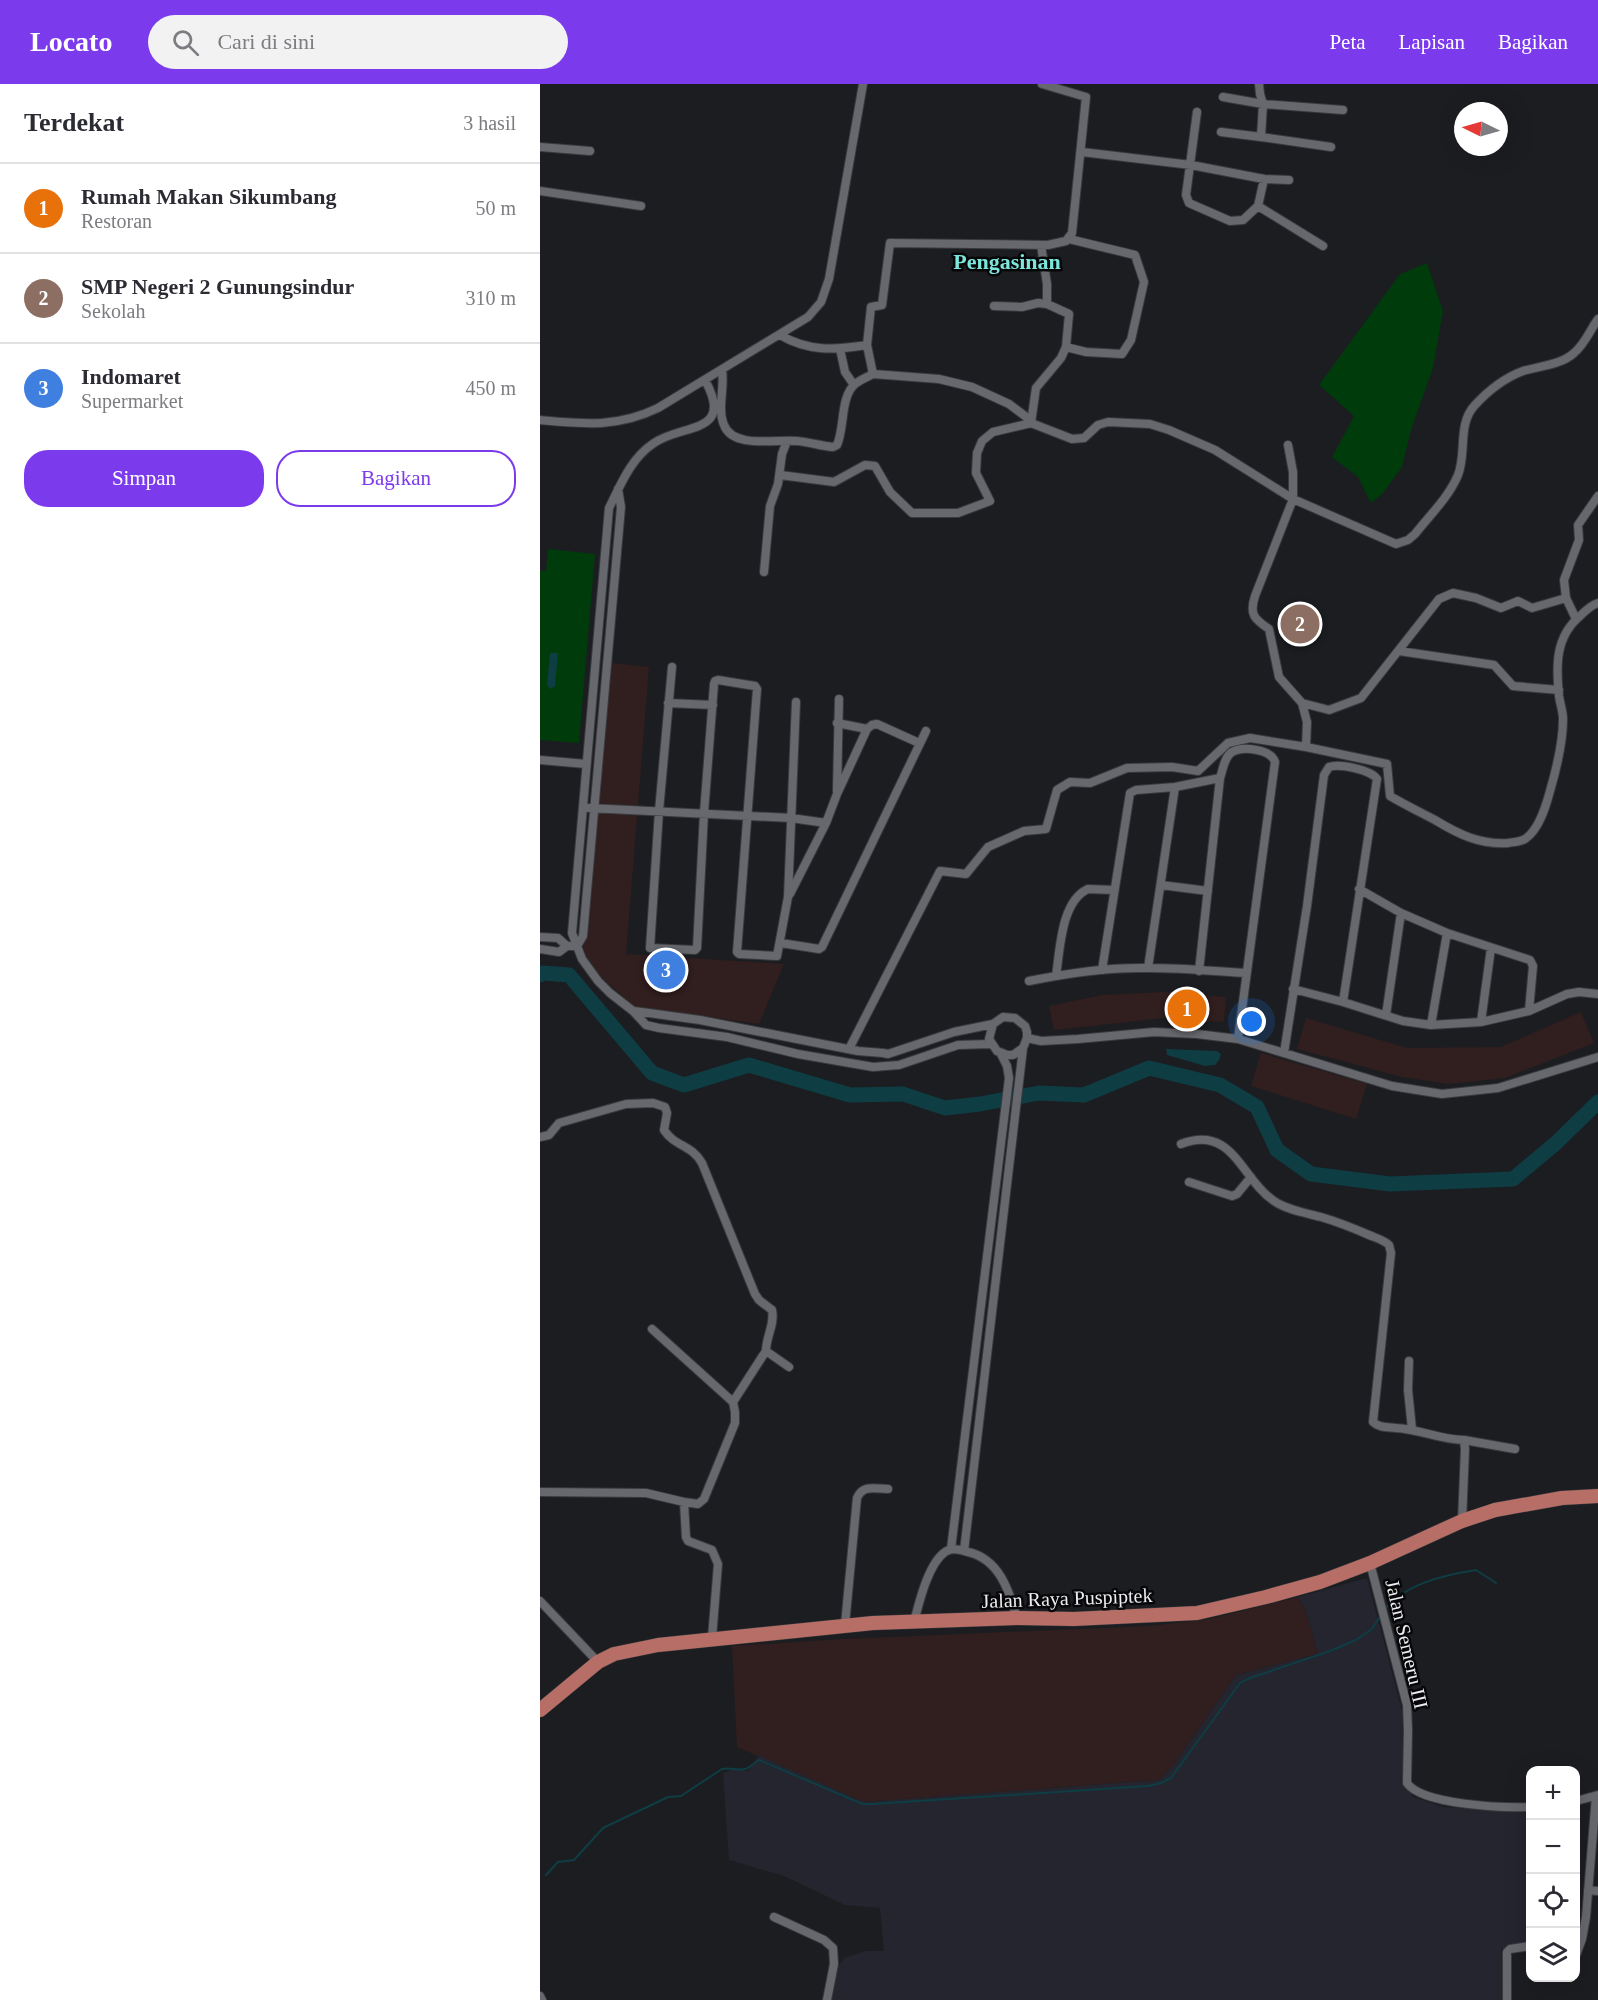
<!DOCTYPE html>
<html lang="id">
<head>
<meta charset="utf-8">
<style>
  body { margin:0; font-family:Georgia,serif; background:#f2f2f3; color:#2b2b33 }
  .controls { position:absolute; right:18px; bottom:18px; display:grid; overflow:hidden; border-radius:12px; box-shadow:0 6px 24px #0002 }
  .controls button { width:54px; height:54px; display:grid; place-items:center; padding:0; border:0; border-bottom:2px solid #e1e1e2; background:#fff; color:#2b2b33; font:30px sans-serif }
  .compass { position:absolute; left:914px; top:18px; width:54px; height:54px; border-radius:50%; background:#fff; box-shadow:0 6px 24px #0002; rotate:275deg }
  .you { position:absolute; left:712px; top:938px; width:21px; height:21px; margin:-15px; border:4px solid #fff; border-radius:50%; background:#1a73e8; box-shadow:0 0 0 9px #1a73e833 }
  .badge { display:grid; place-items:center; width:39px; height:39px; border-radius:50%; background:#7c3aed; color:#fff; font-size:20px; font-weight:700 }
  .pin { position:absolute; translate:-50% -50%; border:3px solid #fff; box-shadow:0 2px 6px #0006 }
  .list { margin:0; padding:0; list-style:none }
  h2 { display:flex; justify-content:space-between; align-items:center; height:78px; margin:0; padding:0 24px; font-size:26px }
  h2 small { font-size:20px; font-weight:400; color:#7c7c81 }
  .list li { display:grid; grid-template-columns:39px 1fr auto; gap:18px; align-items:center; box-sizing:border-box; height:90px; padding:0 24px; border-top:2px solid #e1e1e2 }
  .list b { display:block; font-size:22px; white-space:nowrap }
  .list p { margin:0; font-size:20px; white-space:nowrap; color:#7c7c81 }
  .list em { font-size:20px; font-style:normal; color:#7c7c81 }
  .actions { display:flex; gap:12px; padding:18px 24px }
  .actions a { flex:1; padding:14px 0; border:2px solid #7c3aed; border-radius:24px; text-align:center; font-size:21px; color:#7c3aed }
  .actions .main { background:#7c3aed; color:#fff }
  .icon { flex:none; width:33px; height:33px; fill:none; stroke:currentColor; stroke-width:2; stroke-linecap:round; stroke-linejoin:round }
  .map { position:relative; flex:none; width:1058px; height:1916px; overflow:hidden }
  header { display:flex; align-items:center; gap:36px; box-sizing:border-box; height:84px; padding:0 30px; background:#7c3aed; color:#fff }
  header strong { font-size:28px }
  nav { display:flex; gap:33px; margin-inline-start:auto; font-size:21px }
  .search { width:420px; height:54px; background:#f2f2f3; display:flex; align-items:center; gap:15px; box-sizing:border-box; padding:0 21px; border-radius:33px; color:#7c7c81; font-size:22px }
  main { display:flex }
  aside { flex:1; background:#fff }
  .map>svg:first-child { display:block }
  .commercial { fill:#311e1e }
  .built { fill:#24252f }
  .green { fill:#003b0c }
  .water { fill:#0e3d44 }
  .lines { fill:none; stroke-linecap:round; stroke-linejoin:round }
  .stream { stroke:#0e3d44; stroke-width:2 }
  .river { stroke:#0e3d44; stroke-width:15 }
  .minor-casing { stroke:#393a3d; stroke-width:10 }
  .primary-casing { stroke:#393a3d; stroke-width:15 }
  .minor { stroke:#67686d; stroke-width:8 }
  .primary { stroke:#b76e66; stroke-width:14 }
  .labels { text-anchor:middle; stroke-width:5; stroke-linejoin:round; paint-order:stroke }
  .street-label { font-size:20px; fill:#ecedf0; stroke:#070709 }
  .quarter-label { font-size:22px; font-weight:bold; fill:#7ce6dc; stroke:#070709 }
</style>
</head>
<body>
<header>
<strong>Locato</strong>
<div class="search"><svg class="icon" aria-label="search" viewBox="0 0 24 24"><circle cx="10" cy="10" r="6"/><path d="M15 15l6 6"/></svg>Cari di sini</div>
<nav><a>Peta</a><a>Lapisan</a><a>Bagikan</a></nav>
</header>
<main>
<aside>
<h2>Terdekat<small>3 hasil</small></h2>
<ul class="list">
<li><span class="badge" style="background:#e8710a">1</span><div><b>Rumah Makan Sikumbang</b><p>Restoran</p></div><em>50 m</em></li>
<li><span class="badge" style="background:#8d6e63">2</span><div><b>SMP Negeri 2 Gunungsindur</b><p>Sekolah</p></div><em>310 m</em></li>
<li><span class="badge" style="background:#3f7fe0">3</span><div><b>Indomaret</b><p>Supermarket</p></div><em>450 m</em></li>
</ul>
<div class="actions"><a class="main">Simpan</a><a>Bagikan</a></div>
</aside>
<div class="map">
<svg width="1058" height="1916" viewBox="0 0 1058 1916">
  <rect width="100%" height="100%" fill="#1c1d21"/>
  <path class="commercial" d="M63,578L109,583L86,870L244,880L219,940L95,923L60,892L43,868Z
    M625,908L686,913L684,938L625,934L514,946L509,922L562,911Z
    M1041,928L1054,959L965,994L909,1000L862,993L757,965L766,934L867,964L961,963Z
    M721,969L827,1000L816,1035L711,1002Z
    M758,1513L766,1527L778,1570L696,1591L632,1683L619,1696L323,1718L197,1663L192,1562L304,1555L609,1542L670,1535Z"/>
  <path class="built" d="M827,1494L865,1638V1697L873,1713L903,1723L990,1729V1858L961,1865L967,1909L965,1916H289L294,1889L304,1874L326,1867H344L340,1824L305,1821L244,1792L189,1776L183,1689L193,1685L208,1687L219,1671L323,1718L619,1696L632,1683L696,1591L778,1570L766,1527L758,1513Z"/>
  <path class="green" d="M887,179L903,227L893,284L871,346L862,383L843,409L831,419L818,393L792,373L814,332L779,301L860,190Z
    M8,465L55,470L39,659L0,656V487H6Z"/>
  <path class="water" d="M10,569H18L15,602L11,605L7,601Z
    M626,965L677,967L681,970L679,976L675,981L665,982L627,971Z"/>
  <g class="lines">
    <path class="stream" d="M844,1526C865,1500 904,1491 936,1486L956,1499
      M6,1791L18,1778L34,1776L63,1744L128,1713L141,1712L182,1685C190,1683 197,1687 205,1685C210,1684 214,1679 219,1676L313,1716L323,1720H333L608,1702L621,1699L631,1694L700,1599L710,1594L790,1567L816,1556L832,1545L841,1531"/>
    <path class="river" d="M0,891L2,889L29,891L112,989L144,1001L209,981L310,1011L363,1010L405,1024L440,1020L499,1009L544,1011L609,984L680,1001L717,1023L737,1066L771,1090L850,1100L973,1095L1016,1059L1058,1018"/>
    <g class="minor-casing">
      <path id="minor" d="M502,0L546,13L532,149L526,157L508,161L350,159L342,221L331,223L327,261L333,290L399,295L432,303L469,320L485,332L491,339L532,355L544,354L558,341L568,338L610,340L629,346L675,366L753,415L856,460L868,456L875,450C889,432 909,413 918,391C927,369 917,340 935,321C948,307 964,294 983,287C999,282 1021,281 1034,269C1045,260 1050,246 1058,235
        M683,13L723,20L803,26
        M657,28L646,111L649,119L690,137L703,136L718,122L724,95
        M681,48L721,53L723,20L720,10L719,0
        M721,53L791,63
        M0,63L50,67
        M542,68L651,81L724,95L749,96
        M0,107L101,122
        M718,122L783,162
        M454,222L482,223L498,219L507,220
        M240,251C269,268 295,266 327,261
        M526,263L546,268L582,270L591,256L604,198L595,171L529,155
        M300,265L305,288L314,301
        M182,286C185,303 177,325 184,341C193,365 237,355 257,357C269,358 281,362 293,363L297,361C305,343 300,313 315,300C320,296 327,293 333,290
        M165,296C195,351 143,339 114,359C91,374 81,400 69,424L32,849L42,875L58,897L70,909L93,927L106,941L119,944L187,953L258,970L333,983L359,981L418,961L451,960
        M0,336C43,340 77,344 118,324L268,233L281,218L289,195L323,0
        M748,361L753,388V415L715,512C709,530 714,535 729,545L739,593L762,619L767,638L766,663
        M240,391L294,398L325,381L335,382L350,408L372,429H418L450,417L436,389L437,369L442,357L453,348L491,339L496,304L521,274L526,263L529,230L507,220V200L501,161
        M224,488L230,422L238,400L242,370L247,357
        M1036,535L1026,514L1024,496L1039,456L1038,441L1058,412
        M859,567L954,581L973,602L1019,606
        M132,583L119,727L110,864L155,866L157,864L164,729L174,600L175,597L178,596L215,602L217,605L197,868L199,870L237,872L248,813L256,618
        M128,619L173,621
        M762,619L789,626L821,614L899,515L913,509L936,514L961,524L978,517L992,524L1026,514
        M297,639L327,645
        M0,676L46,680
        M297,707L299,615
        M49,724L251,734L286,739
        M621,801L668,807
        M819,805L861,829L907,849L990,876L993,882L989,927
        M250,810L286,739L297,710L327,645L332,641L337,640L379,659
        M0,853L18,854L27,862
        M241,859L279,865L282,863L386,647
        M37,862L43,852L81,423L78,405
        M0,865L19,868L27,862H37
        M608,884L635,703
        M562,886L590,709L596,706L635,703L680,694
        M659,887L680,694C683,686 684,673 692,668C703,662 731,665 735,678L698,955
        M516,892C520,866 521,817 548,805L573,806
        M489,897C528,889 568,883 608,884C641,884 674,887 706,889
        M753,905L803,918L863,937L891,941L941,938L989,927L1027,910L1039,908L1058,910
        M94,927L160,936L318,967L343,969L348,970L414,948L453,940L463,933L475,934L485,942L487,948V954L483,964L473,971H467L457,967L449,955L453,940
        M846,931L861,829
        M941,938L951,864
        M891,941L907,849
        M487,954L501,957L538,955L614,948L657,950L698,955L852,1002L902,1010L958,1004L1058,973
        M309,965L400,787L426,790L448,763L484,747L506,745L517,706L530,698L550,699L587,684L632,683L658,687L688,659L710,654L766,663L847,680L850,712C865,721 880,728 895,736C918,750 940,761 968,759C974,758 980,758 985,755C999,746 1006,722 1010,707C1017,683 1023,659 1023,635C1023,627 1020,620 1019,612C1016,582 1015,553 1040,532C1045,527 1051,521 1058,519
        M744,969L767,822L784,691L789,683C799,679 831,686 837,695L803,918
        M0,1053L9,1051L19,1039L86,1020L113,1019L125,1023L127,1029L124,1046C135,1063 151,1060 162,1079L215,1210L219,1216L232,1226C235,1241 226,1252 226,1267
        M641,1060C693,1040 701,1095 734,1117C747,1126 766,1129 781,1133C798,1138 813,1144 829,1151C836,1154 844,1156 849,1161L851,1169L833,1338C839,1344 848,1343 856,1344C879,1345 901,1356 924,1356L925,1365L922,1437
        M649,1098L692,1112L697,1110L711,1093
        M112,1245L193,1318
        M869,1277L868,1306L872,1345
        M924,1356L975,1365
        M0,1408L106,1409L144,1418L158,1420L164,1415L195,1339V1328L193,1318L222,1273L226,1267L249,1283
        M144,1418L146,1453L148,1457L172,1466L178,1480L172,1554
        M411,1465L469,994L467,982L461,970
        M424,1467L483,964
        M830,1479L867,1621L868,1646L867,1699C882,1721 964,1724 990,1723
        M0,1517L58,1578
        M374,1538C379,1519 388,1480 405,1468C412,1463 420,1466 428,1468C459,1475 469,1506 477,1534
        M305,1541L317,1414C323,1400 335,1405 348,1405
        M1036,1717L1058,1711
        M1048,1806L1058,1807
        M234,1833L284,1856L293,1864L294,1880L287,1916
        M1036,1871L1042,1855L1046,1833L1056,1712
        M0,1912L2,1916
        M967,1916V1868L970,1865L990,1862"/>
    </g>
    <g class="primary-casing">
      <path id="primary" d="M0,1626L58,1578L74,1570L118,1561L333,1539L477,1534L534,1535L657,1529L726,1513L780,1498L830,1479L922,1437L955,1426L1022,1414L1058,1412"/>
    </g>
    <use href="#minor" class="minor"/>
    <use href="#primary" class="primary"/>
  </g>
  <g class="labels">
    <g class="street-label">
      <text transform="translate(527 1514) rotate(-2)" y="7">Jalan Raya Puspiptek</text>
      <text transform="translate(867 1560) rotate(77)" y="7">Jalan Semeru III</text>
    </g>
    <g class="quarter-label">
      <text x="467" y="185">Pengasinan</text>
    </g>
  </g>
</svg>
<div class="controls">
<button>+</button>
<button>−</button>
<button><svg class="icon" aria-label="locate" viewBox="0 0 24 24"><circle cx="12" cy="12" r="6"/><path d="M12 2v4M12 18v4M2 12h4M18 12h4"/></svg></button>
<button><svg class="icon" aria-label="layers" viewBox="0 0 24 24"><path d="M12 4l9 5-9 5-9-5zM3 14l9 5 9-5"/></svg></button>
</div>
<svg class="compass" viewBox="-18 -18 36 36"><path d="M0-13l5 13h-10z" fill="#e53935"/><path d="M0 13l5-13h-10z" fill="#7c7c81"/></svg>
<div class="you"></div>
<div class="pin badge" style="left:647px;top:925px;background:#e8710a">1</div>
<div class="pin badge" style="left:760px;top:540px;background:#8d6e63">2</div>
<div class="pin badge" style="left:126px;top:886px;background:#3f7fe0">3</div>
</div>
</main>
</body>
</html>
